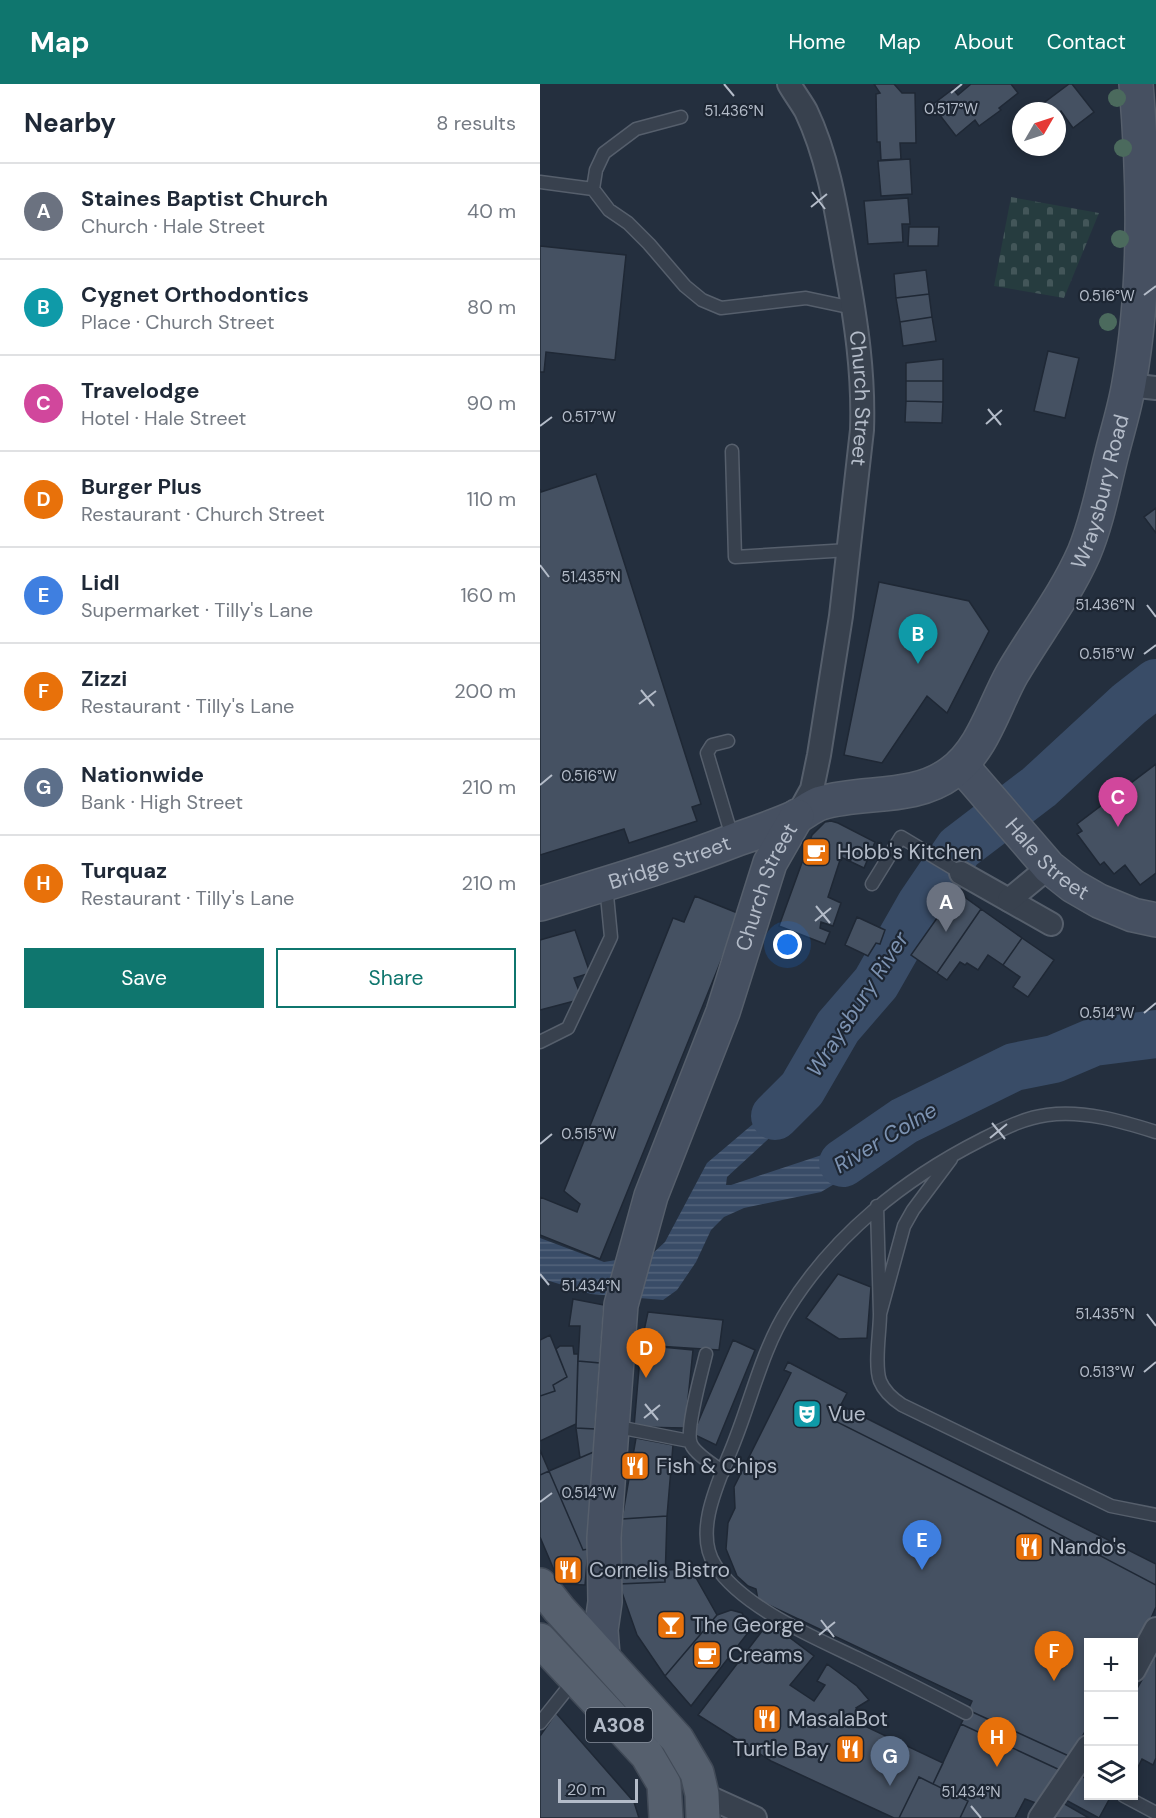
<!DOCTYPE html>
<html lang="en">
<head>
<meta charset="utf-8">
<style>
  body { margin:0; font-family:"DM Sans",sans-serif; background:#f2f2f3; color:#1f2937 }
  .controls { position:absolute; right:18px; bottom:18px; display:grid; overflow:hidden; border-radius:0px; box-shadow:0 3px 9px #0003 }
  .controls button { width:54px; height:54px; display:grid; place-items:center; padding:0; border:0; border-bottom:2px solid #e0e1e3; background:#fff; color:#1f2937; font:30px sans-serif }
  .compass { position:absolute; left:472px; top:18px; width:54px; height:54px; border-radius:50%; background:#fff; box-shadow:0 3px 9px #0003; rotate:51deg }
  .scale { position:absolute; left:18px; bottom:15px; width:80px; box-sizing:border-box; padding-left:6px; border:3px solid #b4bcc9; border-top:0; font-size:16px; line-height:21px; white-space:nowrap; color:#b4bcc9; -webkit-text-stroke:4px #1d2633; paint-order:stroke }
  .you { position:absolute; left:248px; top:861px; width:21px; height:21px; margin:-15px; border:4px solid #fff; border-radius:50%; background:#1a73e8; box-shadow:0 0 0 9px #1a73e833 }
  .badge { display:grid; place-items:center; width:39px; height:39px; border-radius:50%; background:#0f766e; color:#fff; font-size:20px; font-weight:700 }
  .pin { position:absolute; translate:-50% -50px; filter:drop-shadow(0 2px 3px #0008) }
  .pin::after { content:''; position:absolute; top:32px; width:21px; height:18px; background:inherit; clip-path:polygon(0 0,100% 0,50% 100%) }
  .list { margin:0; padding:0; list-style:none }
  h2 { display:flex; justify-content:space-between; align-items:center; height:78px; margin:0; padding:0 24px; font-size:26px }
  h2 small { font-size:20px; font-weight:400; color:#747a83 }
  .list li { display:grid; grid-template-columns:39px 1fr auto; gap:18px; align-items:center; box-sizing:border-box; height:96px; padding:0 24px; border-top:2px solid #e0e1e3 }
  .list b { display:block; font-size:22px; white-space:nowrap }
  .list p { margin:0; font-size:20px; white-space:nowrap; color:#747a83 }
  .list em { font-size:20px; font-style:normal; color:#747a83 }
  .actions { display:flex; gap:12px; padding:18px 24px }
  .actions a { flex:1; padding:14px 0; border:2px solid #0f766e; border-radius:0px; text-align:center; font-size:21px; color:#0f766e }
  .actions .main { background:#0f766e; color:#fff }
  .icon { flex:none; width:33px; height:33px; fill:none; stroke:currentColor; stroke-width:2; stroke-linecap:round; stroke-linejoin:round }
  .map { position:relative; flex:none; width:616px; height:1734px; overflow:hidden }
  header { display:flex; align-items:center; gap:36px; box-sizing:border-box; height:84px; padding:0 30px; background:#0f766e; color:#fff }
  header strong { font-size:28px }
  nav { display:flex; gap:33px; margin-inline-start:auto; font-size:21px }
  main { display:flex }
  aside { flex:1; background:#fff }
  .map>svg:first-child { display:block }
  .cemetery { fill:url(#cemetery-stones) }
  .water { fill:url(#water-rules) }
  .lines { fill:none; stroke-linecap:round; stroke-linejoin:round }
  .river { stroke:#394c67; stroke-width:48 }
  .building { fill:#455162; stroke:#1f2835; stroke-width:1.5 }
  .lane-casing { stroke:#565f6c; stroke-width:15 }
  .street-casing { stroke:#565f6c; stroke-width:26 }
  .secondary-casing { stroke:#565f6c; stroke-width:36 }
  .primary-casing { stroke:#414a57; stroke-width:36 }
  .lane { stroke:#38414e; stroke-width:12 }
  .street { stroke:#38414e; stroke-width:22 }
  .secondary { stroke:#465061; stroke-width:33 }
  .primary { stroke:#56606e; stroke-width:33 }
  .tree { fill:#4b6a5d }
  .ticks { fill:none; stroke:#b4bcc9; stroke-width:2 }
  .labels { text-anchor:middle; stroke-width:4.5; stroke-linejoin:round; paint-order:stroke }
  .shield { fill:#1d2633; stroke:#878f9c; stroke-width:1.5 }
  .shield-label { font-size:20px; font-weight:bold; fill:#b4bcc9 }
  .street-label { font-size:21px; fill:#b4bcc9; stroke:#1d2633 }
  .poi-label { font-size:21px; fill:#b4bcc9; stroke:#1d2633; text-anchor:start }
  .water-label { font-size:22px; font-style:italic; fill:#7c92b1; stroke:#1d2633 }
  .ticks-label { font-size:15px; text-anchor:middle; fill:#b4bcc9; stroke:#1d2633; stroke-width:4.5; stroke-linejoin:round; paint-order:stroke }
</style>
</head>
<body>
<header>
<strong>Map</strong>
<nav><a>Home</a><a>Map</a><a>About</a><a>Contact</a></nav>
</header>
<main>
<aside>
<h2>Nearby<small>8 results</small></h2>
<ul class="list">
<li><span class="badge" style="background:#6b7280">A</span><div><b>Staines Baptist Church</b><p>Church · Hale Street</p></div><em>40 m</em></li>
<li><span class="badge" style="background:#0f9aa8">B</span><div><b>Cygnet Orthodontics</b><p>Place · Church Street</p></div><em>80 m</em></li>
<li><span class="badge" style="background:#d1479c">C</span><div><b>Travelodge</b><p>Hotel · Hale Street</p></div><em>90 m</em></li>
<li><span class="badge" style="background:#e8710a">D</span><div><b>Burger Plus</b><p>Restaurant · Church Street</p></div><em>110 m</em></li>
<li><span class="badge" style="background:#3f7fe0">E</span><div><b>Lidl</b><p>Supermarket · Tilly's Lane</p></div><em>160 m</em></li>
<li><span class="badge" style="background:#e8710a">F</span><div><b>Zizzi</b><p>Restaurant · Tilly's Lane</p></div><em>200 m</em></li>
<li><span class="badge" style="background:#5c6f8a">G</span><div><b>Nationwide</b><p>Bank · High Street</p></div><em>210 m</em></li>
<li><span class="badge" style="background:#e8710a">H</span><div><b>Turquaz</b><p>Restaurant · Tilly's Lane</p></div><em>210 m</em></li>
</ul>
<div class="actions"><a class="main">Save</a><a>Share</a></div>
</aside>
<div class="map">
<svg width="616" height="1734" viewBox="0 0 616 1734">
  <defs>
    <pattern id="cemetery-stones" width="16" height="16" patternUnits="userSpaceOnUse" patternTransform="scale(1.5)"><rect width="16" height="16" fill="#263c3f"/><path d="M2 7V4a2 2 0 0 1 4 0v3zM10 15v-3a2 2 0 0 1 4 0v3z" fill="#435659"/></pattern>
    <pattern id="water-rules" width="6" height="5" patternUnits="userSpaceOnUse" patternTransform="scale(1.5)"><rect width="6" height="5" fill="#394c67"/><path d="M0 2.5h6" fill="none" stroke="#53647b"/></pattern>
  </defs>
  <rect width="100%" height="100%" fill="#242f3e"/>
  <path class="cemetery" d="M471,113L559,129L524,214L454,202Z"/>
  <path class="water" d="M266,978L289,983L248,1037L187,1093L186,1101H191L303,1064L325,1048L349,1034L371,1054L281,1108L204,1124L184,1133L171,1146L156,1178L137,1206L123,1216L51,1210L0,1194V1154L64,1178L112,1170L125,1158L167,1079L238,1019L256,999Z"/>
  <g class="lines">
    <path class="river" d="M235,1032L262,1005L298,943L336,899L381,820L419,764L499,703L589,620L616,599
      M303,1079L364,1037L474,983L514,975L554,958L616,950"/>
  </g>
  <path class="building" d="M334,0H354L362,9H375L376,59H360L361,75L341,76L340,58H337L336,10L340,9Z
    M431,0H471L478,9L459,24L461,26L439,42L435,36L416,52L392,21L413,5L418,11Z
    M529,0H532L554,28L533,44L521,27L517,30V27H506L501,21Z
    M370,75L372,110L341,112L338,77Z
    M368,114L370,140H362L363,158L328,160L324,117Z
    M369,143H399L398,162H368Z
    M0,162L86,171L75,276L6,268L4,288H0Z
    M386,186L389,210L356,214L354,190Z
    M389,210L392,233L360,238L356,214Z
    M392,233L396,257L363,262L360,238Z
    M508,267L539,274L525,334L494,327Z
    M403,275V297H366V279Z
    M366,297H403V318L366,317Z
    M366,317L403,318L402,339L365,338Z
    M56,390L161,720L152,723L157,737L89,759L84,745L0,771V405L1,408Z
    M616,424V449L604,433Z
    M339,498L429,517L449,547L407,629L387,612L342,679L304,671Z
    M616,680V789L600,801L585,781L574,790L564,778L560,781L537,750L542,747L537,740Z
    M291,737L298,739L335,758L324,784L301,773L288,813L301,819L293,842L281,838L280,844L290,848L285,860L239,842L272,751L285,738Z
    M416,807L441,825L397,889L371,871Z
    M155,812L200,830L60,1175L0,1151V1113L37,1128L40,1120L24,1107L133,834L144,838Z
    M441,825L482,854L463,881L448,871L438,886L427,879L425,881L420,878L407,896L397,889Z
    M317,833L345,846L340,860L336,859L328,872L305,861Z
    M35,846L50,889L34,894L42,915L0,926V856Z
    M482,854L514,876L488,913L473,903L480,893L463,881Z
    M298,1190L331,1203L327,1254L299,1255L266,1234Z
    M33,1215L64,1221L60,1279L38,1277L40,1242H29Z
    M108,1228L183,1236L179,1266L101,1261Z
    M10,1251L27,1293L13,1301L15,1307L0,1312V1256Z
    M193,1256L215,1266L176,1361L153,1350Z
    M101,1261L153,1266L145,1344L94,1343Z
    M20,1262H33L34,1270H38L36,1340L0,1357V1312L15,1307L13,1301L27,1293L16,1265Z
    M38,1277L60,1279L55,1345L36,1344Z
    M248,1278L307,1309L293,1336L477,1428L616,1501V1523L594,1572V1558H548V1642L531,1673L428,1626L432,1617L218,1516L216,1505L208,1502L197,1492L186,1465L188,1439L195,1424L194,1403L251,1289L244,1286Z
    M300,1321L616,1480V1501L477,1428L293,1336Z
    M36,1344L55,1345L56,1367L40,1374Z
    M96,1354L133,1361L127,1432L82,1435Z
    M0,1366L9,1387L0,1391Z
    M56,1367L48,1465L43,1466L9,1387Z
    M9,1387L43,1466L48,1465L45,1501L20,1500L0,1453V1391Z
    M127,1432L125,1498L79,1500L82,1435Z
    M151,1485L177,1531L125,1592L97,1551L79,1500L125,1498L124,1486Z
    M191,1526L202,1529L208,1539L207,1550L151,1622L125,1592L177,1531Z
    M229,1538L274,1572L250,1601L274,1617L285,1601L277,1597L287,1580L317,1602L329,1616L316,1624L320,1628L314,1637L403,1679L393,1700L379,1693L359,1734H354L231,1677L158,1631Z
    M616,1571V1674L613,1681L602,1675L598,1683L594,1680V1610Z
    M428,1626L531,1673L522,1687L421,1640Z
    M16,1629L94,1718L99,1734H0V1652Z
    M421,1640L522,1687L504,1722L485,1715L475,1734H420L428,1717L393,1700Z
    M536,1689L548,1696V1712H571L559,1734L522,1714Z
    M379,1693L428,1717L420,1734H359Z
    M523,1719L549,1734H514Z"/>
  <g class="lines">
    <g class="lane-casing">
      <path id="lane" d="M141,33L96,45L64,69L56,86L53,105L69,126L88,139L109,160L145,202L162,216L181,224L266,214L313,224
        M0,98L53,105
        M192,367L195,473L309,466
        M188,657L172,661L167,669L193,756
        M332,800L361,753L421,789
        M0,958L28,944L71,853L66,801
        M337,1122L340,1230L364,1142L373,1126L411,1075
        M340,1230C340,1248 334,1281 340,1297C344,1307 353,1315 362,1321L571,1422L616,1431
        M166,1270C162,1287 145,1347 151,1360C156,1371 173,1380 183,1388
        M73,1342L149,1357
        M426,1629C390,1610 354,1592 317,1574C273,1553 202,1523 175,1481C152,1446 182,1391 195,1356C212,1313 223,1264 248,1225C294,1151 364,1095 441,1056C461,1046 483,1034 507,1031C544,1026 581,1037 616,1048
        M0,1639L35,1595
        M584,1712L616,1729"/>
    </g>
    <g class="street-casing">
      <g id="street">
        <path id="s1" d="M249,0C254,9 261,18 266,27C289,75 297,131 306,182C316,237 324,290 322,346L301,532L279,671L272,705L257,732"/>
        <path d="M589,301L616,304"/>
        <path d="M421,789L511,840"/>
        <path d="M469,816L509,783"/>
        <path d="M594,1586L616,1545"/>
        <path d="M162,1710L215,1734"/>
        <path d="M500,1734L548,1663"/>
      </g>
    </g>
    <g class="secondary-casing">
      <g id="secondary">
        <path id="s2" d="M421,681L509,783L533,802L559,817L593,831L616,836"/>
        <path id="s3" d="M0,820C65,800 131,781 195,756C215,749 236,742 256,733C264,729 272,722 281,719C324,706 373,717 411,689C443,666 454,622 472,590C496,549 525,512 544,469C557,438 563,405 571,373C577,348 585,324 589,299C606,205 604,94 596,0"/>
        <path id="s4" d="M63,1572L61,1546L65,1518L64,1454L81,1221L111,1112L183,928L230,779L257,732"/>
      </g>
    </g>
    <g class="primary-casing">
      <path id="primary" d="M0,1501L19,1525L137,1655L157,1689L162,1710L163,1734
        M0,1556L107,1671L124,1700L126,1734"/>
    </g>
    <use href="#lane" class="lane"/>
    <use href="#street" class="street"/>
    <use href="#secondary" class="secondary"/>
    <use href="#primary" class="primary"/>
  </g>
  <g class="tree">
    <circle cx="577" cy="14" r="9"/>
    <circle cx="583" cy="64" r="9"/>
    <circle cx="580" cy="155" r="9"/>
    <circle cx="568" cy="238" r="9"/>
  </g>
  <path class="ticks" d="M184,0L194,12M411,9L422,0M272,108L285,125M271,123L287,110M604,211L616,202M448,325L461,341M446,340L462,326M0,342L12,333M0,481L9,493M607,521L616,533M604,570L616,561M101,606L114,622M99,620L116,607M0,701L12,691M276,822L290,839M275,837L291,824M604,929L616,919M452,1039L465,1055M450,1054L467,1040M0,1060L12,1050M0,1190L9,1201M607,1230L616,1242M604,1288L616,1278M105,1320L118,1336M104,1334L120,1321M0,1418L12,1409M281,1536L294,1553M279,1551L295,1538M431,1722L441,1734"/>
  <defs>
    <g id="cafe-square" transform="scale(1.5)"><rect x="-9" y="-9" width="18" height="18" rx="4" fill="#e8710a" stroke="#1d2633"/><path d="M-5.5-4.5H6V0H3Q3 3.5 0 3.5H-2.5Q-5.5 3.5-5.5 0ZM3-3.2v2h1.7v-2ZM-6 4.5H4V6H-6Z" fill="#fff"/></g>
    <g id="theatre-square" transform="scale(1.5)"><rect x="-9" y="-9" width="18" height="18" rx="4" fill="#0f9aa8" stroke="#1d2633"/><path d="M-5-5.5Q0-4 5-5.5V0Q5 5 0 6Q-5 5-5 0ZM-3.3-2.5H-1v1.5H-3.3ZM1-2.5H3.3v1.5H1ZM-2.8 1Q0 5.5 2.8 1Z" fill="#fff"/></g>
    <g id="restaurant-square" transform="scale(1.5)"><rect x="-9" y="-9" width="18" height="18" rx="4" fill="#e8710a" stroke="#1d2633"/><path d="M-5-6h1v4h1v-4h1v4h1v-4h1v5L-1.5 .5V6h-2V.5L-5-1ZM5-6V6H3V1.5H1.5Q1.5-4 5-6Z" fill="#fff"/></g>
    <g id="bar-square" transform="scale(1.5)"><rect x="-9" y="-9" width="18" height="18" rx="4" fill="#e8710a" stroke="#1d2633"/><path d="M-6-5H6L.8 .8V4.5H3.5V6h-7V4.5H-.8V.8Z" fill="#fff"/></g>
  </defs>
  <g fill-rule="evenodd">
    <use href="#cafe-square" x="276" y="768"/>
    <use href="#theatre-square" x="267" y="1330"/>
    <use href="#restaurant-square" x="95" y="1382"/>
    <use href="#restaurant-square" x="489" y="1463"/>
    <use href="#restaurant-square" x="28" y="1486"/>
    <use href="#bar-square" x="131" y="1541"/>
    <use href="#cafe-square" x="167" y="1571"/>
    <use href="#restaurant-square" x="227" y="1635"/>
    <use href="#restaurant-square" x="310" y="1665"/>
  </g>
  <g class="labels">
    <rect class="shield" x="46" y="1624" width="66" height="34" rx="4.5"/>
    <g class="shield-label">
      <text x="79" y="1648">A308</text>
    </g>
    <g class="street-label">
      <text dy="7" stroke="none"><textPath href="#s1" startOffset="326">Church Street</textPath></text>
      <text dy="7" stroke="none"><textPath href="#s3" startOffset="756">Wraysbury Road</textPath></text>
      <text dy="7" stroke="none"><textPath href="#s2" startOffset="128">Hale Street</textPath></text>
      <text dy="7" stroke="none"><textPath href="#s3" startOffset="136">Bridge Street</textPath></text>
      <text dy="7" stroke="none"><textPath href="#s4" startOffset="795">Church Street</textPath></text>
    </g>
    <g class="poi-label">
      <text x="297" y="775">Hobb's Kitchen</text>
      <text x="288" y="1337">Vue</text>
      <text x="116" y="1389">Fish &amp; Chips</text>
      <text x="510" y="1470">Nando's</text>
      <text x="49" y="1493">Cornelis Bistro</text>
      <text x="152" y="1548">The George</text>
      <text x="188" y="1578">Creams</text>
      <text x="248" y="1642">MasalaBot</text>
      <text x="289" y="1672" text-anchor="end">Turtle Bay</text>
    </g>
    <g class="water-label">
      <text transform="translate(317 920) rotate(-57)" y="8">Wraysbury River</text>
      <text transform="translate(345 1053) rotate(-31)" y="8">River Colne</text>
    </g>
  </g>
  <g class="ticks-label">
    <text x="411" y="30">0.517°W</text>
    <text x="194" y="32">51.436°N</text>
    <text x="567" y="217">0.516°W</text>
    <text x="49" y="338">0.517°W</text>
    <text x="51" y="498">51.435°N</text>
    <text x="565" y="526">51.436°N</text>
    <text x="567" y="575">0.515°W</text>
    <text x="49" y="697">0.516°W</text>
    <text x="567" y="934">0.514°W</text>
    <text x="49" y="1055">0.515°W</text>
    <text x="51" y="1207">51.434°N</text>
    <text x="565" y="1235">51.435°N</text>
    <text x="567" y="1293">0.513°W</text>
    <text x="49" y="1414">0.514°W</text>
    <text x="431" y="1713">51.434°N</text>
  </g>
</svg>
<div class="controls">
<button>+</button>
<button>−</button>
<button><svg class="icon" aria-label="layers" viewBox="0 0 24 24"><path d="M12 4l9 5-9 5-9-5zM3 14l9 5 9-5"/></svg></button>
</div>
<svg class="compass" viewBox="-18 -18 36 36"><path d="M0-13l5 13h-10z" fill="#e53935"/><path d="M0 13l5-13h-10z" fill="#747a83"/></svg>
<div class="scale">20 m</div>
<div class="you"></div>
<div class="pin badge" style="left:406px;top:848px;background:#6b7280">A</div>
<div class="pin badge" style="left:378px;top:580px;background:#0f9aa8">B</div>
<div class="pin badge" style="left:578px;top:743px;background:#d1479c">C</div>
<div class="pin badge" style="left:106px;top:1294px;background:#e8710a">D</div>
<div class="pin badge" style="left:382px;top:1486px;background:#3f7fe0">E</div>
<div class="pin badge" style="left:514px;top:1597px;background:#e8710a">F</div>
<div class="pin badge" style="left:350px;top:1702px;background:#5c6f8a">G</div>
<div class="pin badge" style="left:457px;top:1683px;background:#e8710a">H</div>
</div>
</main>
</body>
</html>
